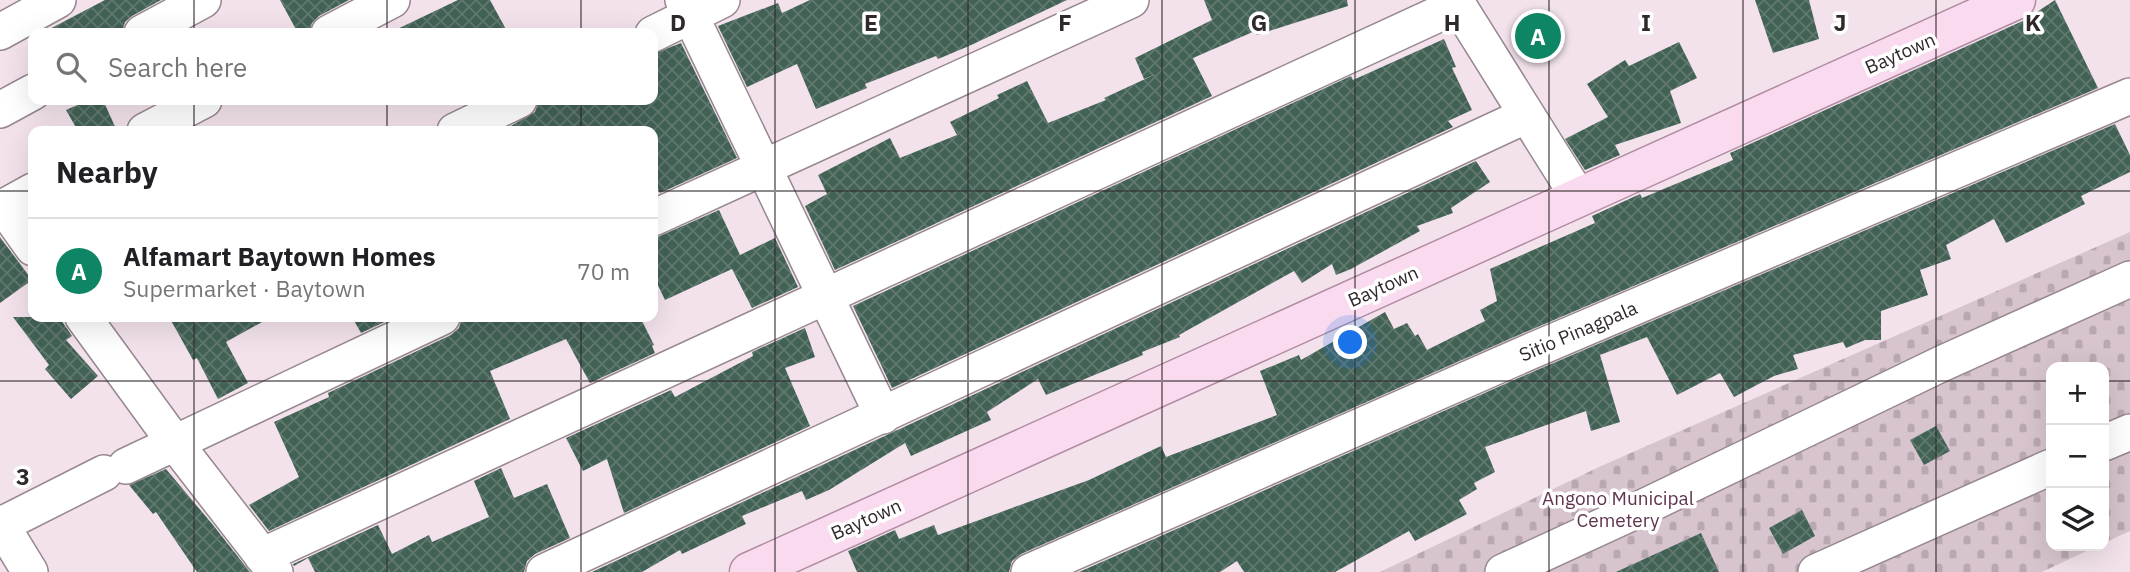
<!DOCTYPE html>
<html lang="en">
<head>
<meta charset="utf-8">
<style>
  body { margin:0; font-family:"IBM Plex Sans",sans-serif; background:#f6f6f6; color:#202124 }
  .controls { position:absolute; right:21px; bottom:21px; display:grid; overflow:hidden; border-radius:14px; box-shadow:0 7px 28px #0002 }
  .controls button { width:63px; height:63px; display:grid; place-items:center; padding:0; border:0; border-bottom:2px solid #e0e0e0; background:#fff; color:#202124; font:35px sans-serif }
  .you { position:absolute; left:1351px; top:343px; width:24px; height:24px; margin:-18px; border:5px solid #fff; border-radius:50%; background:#1a73e8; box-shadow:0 0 0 10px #1a73e833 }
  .badge { display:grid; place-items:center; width:46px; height:46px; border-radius:50%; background:#0e8565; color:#fff; font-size:23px; font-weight:700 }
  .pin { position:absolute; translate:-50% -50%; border:4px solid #fff; box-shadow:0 2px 7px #0006 }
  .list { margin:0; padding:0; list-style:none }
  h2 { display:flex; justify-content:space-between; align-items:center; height:91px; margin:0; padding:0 28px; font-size:30px }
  h2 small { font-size:23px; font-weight:400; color:#757577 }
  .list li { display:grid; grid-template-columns:46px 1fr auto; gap:21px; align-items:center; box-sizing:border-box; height:105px; padding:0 28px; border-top:2px solid #e0e0e0 }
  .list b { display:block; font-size:26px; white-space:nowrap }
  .list p { margin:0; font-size:23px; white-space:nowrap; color:#757577 }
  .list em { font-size:23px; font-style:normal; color:#757577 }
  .icon { flex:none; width:38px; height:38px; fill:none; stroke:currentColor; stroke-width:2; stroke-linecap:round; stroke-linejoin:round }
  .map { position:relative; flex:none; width:2130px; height:572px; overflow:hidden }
  .search { position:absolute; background:#fff; box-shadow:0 7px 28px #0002; left:28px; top:28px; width:630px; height:77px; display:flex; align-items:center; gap:18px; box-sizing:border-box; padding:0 24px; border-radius:14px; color:#757577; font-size:26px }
  .panel { position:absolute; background:#fff; box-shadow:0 7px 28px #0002; left:28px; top:126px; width:630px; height:196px; border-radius:14px }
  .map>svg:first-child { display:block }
  .cemetery { fill:url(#cemetery-stones) }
  .building { fill:url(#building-cross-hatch) }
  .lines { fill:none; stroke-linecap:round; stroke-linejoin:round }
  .minor-casing { stroke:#968790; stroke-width:38 }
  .major-casing { stroke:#b18ca2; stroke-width:41 }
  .minor { stroke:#fff; stroke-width:35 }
  .major { stroke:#fadaee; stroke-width:38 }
  .grid { fill:none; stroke:#2f292c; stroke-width:2; stroke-opacity:0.55 }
  .labels { text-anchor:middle; stroke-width:7; stroke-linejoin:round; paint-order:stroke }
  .street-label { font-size:19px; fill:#2f292c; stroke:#fff }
  .park-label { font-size:19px; fill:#603450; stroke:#fff }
  .grid-label { font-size:23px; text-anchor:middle; font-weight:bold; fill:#2f292c; stroke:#fff; stroke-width:7; stroke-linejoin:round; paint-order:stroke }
</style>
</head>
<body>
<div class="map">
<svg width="2130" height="572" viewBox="0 0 2130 572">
  <defs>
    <pattern id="cemetery-stones" width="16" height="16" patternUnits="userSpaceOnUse" patternTransform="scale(1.75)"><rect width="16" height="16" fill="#d7c4cf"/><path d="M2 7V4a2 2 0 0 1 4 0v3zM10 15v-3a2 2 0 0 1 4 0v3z" fill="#b9a8b2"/></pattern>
    <pattern id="building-cross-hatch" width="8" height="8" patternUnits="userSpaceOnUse" patternTransform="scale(1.75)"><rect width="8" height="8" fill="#426256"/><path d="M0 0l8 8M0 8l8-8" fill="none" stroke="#627970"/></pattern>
  </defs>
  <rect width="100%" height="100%" fill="#f3e2ec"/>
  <path class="cemetery" d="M2130,232V531L2104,543V367H2051V546H2097L2042,572H1380L1599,467Z"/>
  <path class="building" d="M105,0H161L132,16L125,22L123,29L114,33H42Z
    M280,0H349L319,16L312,23L309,33H298Z
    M458,0H490L508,33H389Z
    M810,0H1067L969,46L938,59L936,56L865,84L867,88L816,109L797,64L747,87L718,26L778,3L782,13Z
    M1204,0H1347L1348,6L1257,35L1255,31L1193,58L1212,96L835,270L805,206L827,194L818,175L890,138L900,158L957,135L950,122L999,98L997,95L1027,81L1048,123L1106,100L1104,98L1156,74L1144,79L1135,58L1212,20Z
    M1755,0H1809L1819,39L1773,53Z
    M2055,0L2098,88L1521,334L1021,554L1012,561L1009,572H857L848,551L895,530L899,539L934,525L938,535L1089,480L1161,446L1166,457L1277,415L1260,371L1299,355L1301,360L1385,312L1394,329L1407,323L1415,336L1418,334L1427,350L1485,321L1480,310L1497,301L1490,269L1595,223L1592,216L1640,194L1642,198L1733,160L1730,153L2025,20Z
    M1444,39L1456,67L1452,68L1472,110L1448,121L1453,127L892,388L853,306L1351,76L1353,80Z
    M1679,42L1697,78L1670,91L1681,123L1615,145L1620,155L1585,170L1565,139L1608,117L1587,84L1625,60L1629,66Z
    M681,43L737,158L660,193L653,178V131H508L506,129L535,112L539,100H653V54Z
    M89,100H103L117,131H78L66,110Z
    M2115,124L2130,155V172L2081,196L2085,204L2006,243L1994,219L1946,245L1951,259L1920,270L1928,295L1881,311V340H1865L1846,348L1843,342L1793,355L1798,369L1774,376L1734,397L1720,373L1677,395L1647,337L1600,355L1620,422L1591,431L1586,411L1485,447L1495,472L1474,483L1477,489L1459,500L1467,514L1415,541L1409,531L1335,572H1244L1237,561L1220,572H1079L1537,370Z
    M1476,161L1490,182L1451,208L1453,213L1417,226L1420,231L1351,269L1336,275L1332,264L1302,283L1294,271L1179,335L1180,337L1142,352L1143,355L1046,395L1038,379L987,412L991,420L911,456L905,443L829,490L806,500L802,491L742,516L746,524L682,554L680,550L642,572H592Z
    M719,210L740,255L775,238L798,287L752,308L732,269L665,300L653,275V239Z
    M0,237L32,280L0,303Z
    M13,317H59L72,336L66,340L98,376L71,399L45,369L49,365Z
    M169,317H271L226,342L248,383L218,399L197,358L193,360Z
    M352,317H395L361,333Z
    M462,317H640L654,345L652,346L655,353L590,383L566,339L490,371L510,419L269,531L249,505L299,477L274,422L329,397L328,393L451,335L459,328Z
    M805,328L815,357L785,368L810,426L624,513L607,459L583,471L566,438L671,390L675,397L753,356L752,352Z
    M1936,426L1950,451L1924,465L1910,440Z
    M501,468L514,498L547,484L570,538L535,554L527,561L524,572H315L308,558L294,566L293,564L378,525L392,554L429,535L432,542L489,517L474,481Z
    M166,469L213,525L250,572H197L156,512L153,514L129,485Z
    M1802,510L1815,536L1783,554L1769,528Z
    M1701,533L1719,572H1616Z"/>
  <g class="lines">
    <g class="minor-casing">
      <path id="minor" d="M683,0L883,416
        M1455,0L1579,198
        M0,32L58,0
        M142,33L203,0
        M329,33L392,0
        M653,34L722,0
        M0,110L33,92
        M145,131L204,100
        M455,131L519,100
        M33,191L4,207L33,248
        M653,218L1131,0
        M83,317L175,443L275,572
        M2104,443L2130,432
        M126,466L442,317
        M0,523L30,572
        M1,525L104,473
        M262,556L1458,5
        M544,572L1527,115
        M1029,572L1529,352L2130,96
        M1503,572L1644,507L1941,364L2130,279
        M1816,572L2051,467"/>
    </g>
    <g class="major-casing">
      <path id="major" d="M749,572L2016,0"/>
    </g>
    <use href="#minor" class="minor"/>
    <use href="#major" class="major"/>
  </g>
  <path class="grid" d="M194,0V33M387,0V33M581,0V33M775,0V572M968,0V572M1162,0V572M1355,0V572M1549,0V572M1743,0V572M1936,0V572M194,100V131M387,100V131M581,100V131M0,191H33M653,191H2130M194,317V572M387,317V572M581,317V572M0,381H2051M2104,381H2130"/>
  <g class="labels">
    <g class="street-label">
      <text transform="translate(1900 53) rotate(-24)" y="7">Baytown</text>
      <text transform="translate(1383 286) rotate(-24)" y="7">Baytown</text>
      <text transform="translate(1578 331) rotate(-23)" y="7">Sitio Pinagpala</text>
      <text transform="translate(866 519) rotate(-24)" y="7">Baytown</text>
    </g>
    <g class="park-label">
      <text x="1618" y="505">Angono Municipal<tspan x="1618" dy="22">Cemetery</tspan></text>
    </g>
  </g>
  <g class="grid-label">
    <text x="678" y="31">D</text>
    <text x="871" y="31">E</text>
    <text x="1065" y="31">F</text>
    <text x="1259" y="31">G</text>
    <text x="1452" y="31">H</text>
    <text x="1646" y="31">I</text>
    <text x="1840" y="31">J</text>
    <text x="2033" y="31">K</text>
    <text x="23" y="485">3</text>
  </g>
</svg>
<div class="controls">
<button>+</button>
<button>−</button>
<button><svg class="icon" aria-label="layers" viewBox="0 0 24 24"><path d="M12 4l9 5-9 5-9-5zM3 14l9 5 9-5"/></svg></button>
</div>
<div class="you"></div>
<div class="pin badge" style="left:1538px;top:36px">A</div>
<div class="search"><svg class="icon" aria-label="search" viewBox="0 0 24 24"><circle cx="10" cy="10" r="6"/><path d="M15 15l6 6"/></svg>Search here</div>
<section class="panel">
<h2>Nearby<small></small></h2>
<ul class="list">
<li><span class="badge">A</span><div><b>Alfamart Baytown Homes</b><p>Supermarket · Baytown</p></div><em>70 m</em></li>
</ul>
</section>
</div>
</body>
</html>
